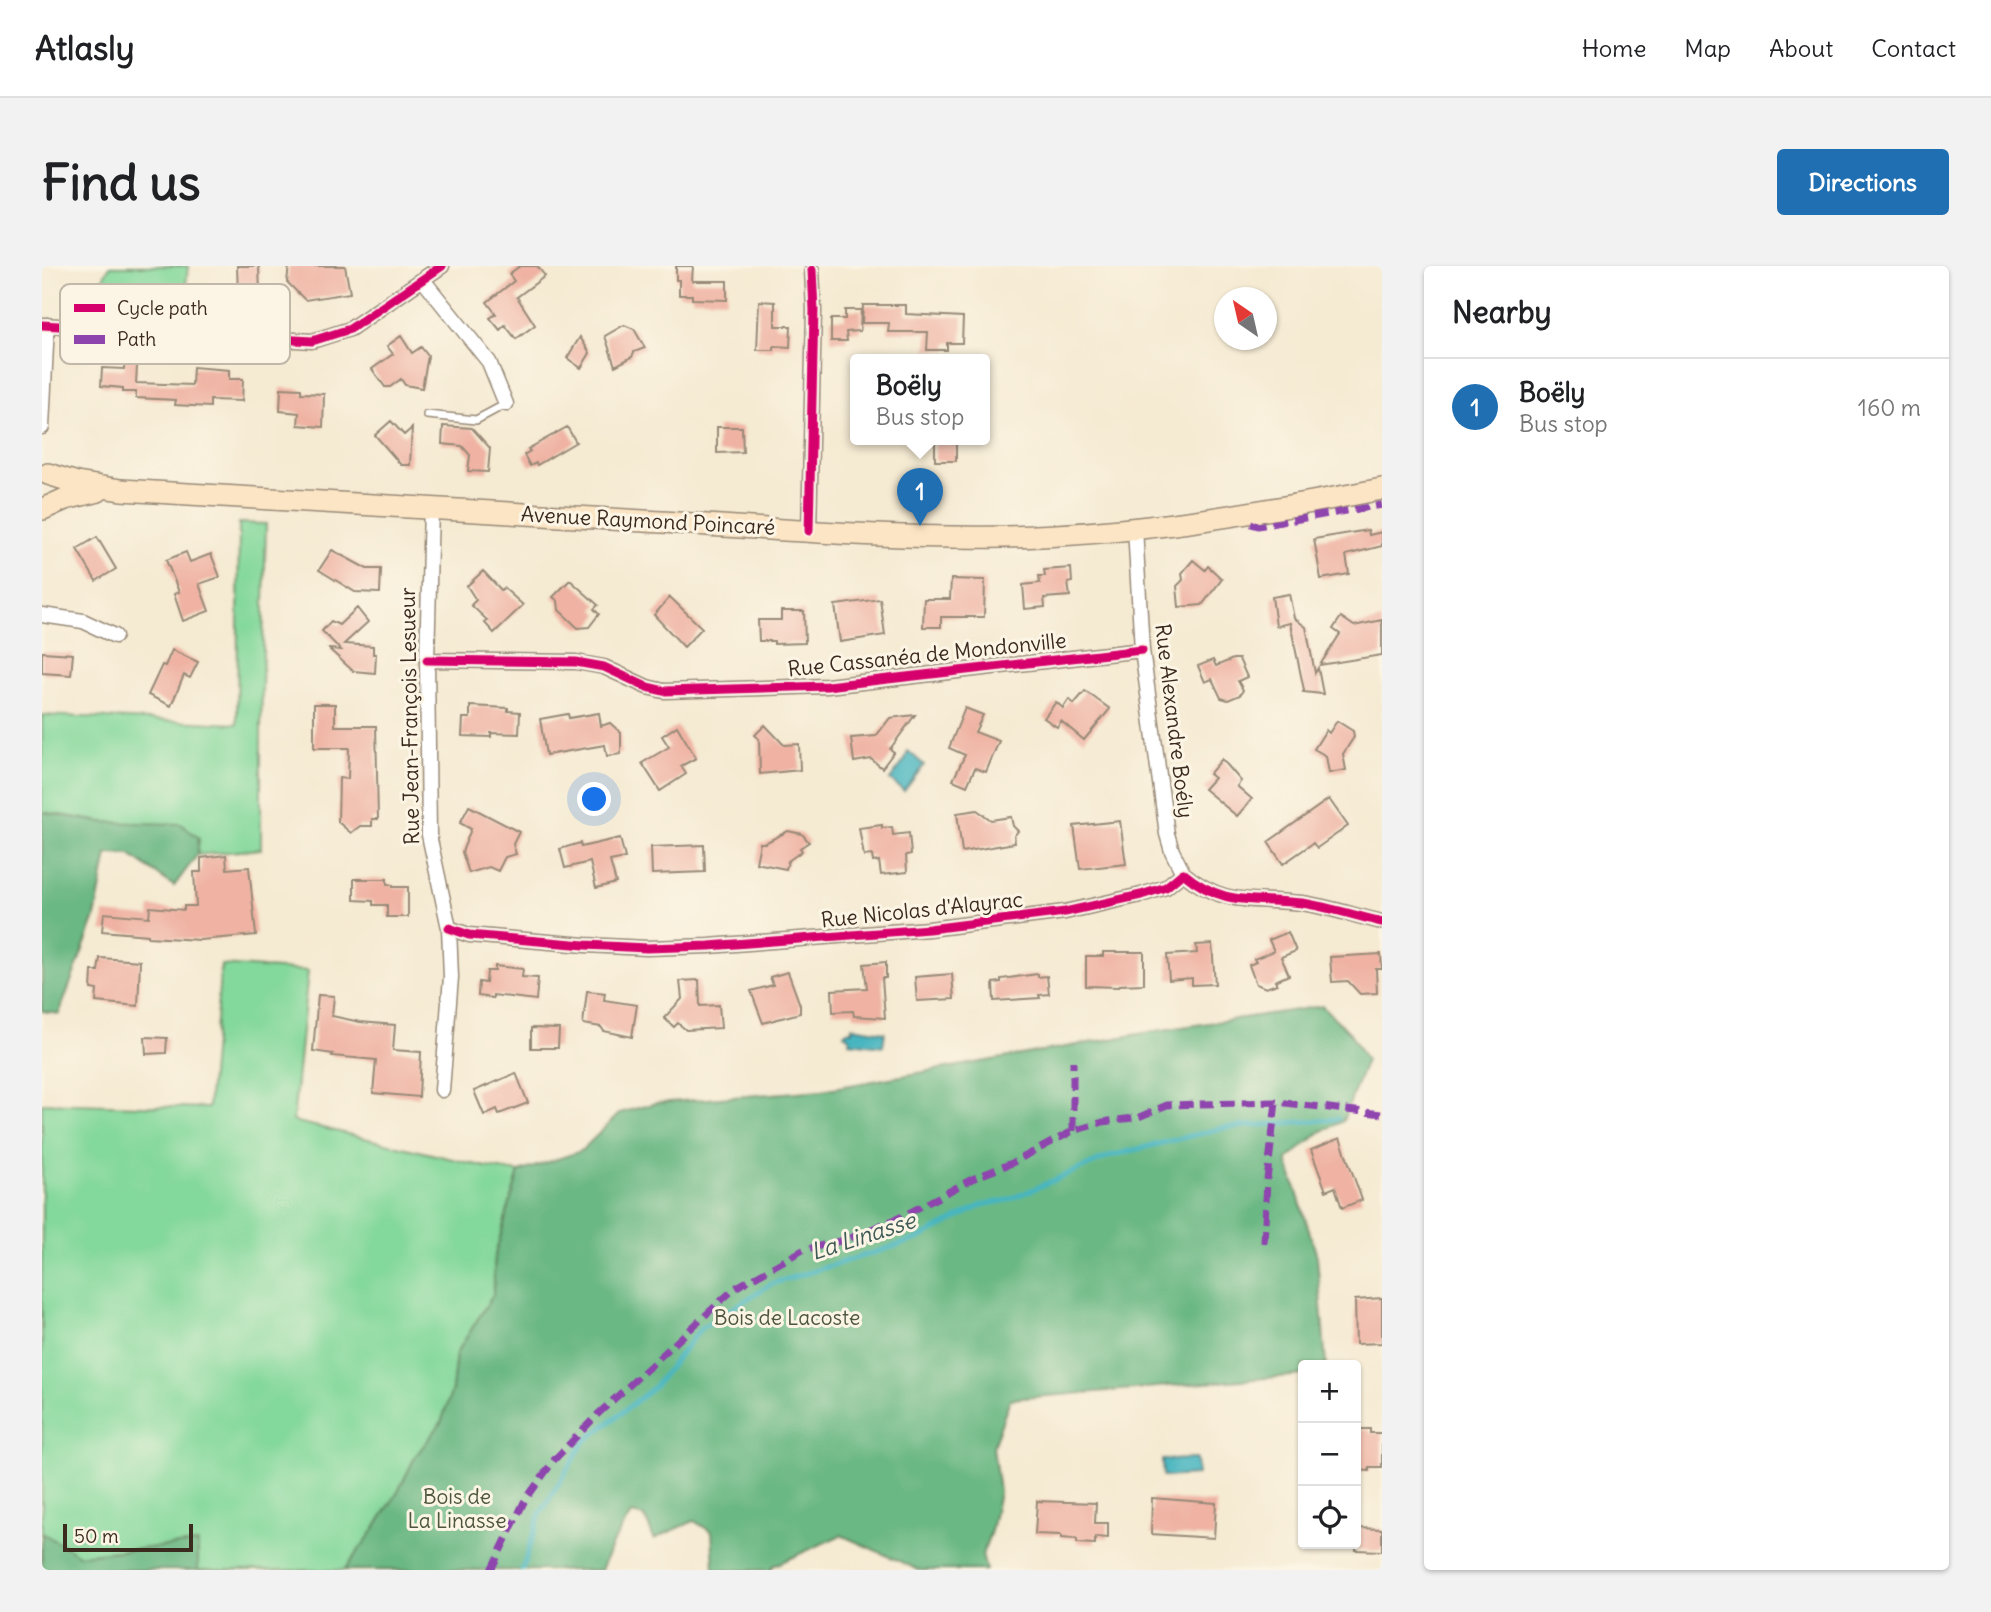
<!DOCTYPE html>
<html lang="en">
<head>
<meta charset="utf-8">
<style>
  body { margin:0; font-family:Delius,sans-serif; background:#f2f2f2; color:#202124 }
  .controls { position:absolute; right:21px; bottom:21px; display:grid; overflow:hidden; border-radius:7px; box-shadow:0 2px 5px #0004 }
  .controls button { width:63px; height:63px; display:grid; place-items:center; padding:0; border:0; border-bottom:2px solid #e0e0e0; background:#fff; color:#202124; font:35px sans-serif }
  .compass { position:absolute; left:1172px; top:21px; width:63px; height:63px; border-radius:50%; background:#fff; box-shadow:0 2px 5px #0004; rotate:326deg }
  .scale { position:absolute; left:21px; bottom:18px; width:130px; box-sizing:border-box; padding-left:7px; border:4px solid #3b2a1e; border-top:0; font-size:19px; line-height:24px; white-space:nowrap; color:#3b2a1e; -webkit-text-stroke:5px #fcf5e5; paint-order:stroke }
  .you { position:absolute; left:553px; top:534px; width:24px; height:24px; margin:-18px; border:5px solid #fff; border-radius:50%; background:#1a73e8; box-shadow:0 0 0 10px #1a73e833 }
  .badge { display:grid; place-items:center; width:46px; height:46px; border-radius:50%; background:#1f6fb2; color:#fff; font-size:23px; font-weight:700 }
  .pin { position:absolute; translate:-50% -58px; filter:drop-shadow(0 2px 4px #0008) }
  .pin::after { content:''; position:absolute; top:37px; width:24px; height:21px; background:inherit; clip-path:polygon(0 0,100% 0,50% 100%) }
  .popup { position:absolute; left:808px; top:88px; width:140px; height:91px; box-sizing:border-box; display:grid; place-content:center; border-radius:7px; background:#fff; filter:drop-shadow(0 2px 5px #0005); font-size:23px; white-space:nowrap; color:#757577 }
  .popup b { font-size:26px; color:#202124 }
  .popup::after { content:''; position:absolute; left:50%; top:100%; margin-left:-14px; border:14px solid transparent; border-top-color:#fff }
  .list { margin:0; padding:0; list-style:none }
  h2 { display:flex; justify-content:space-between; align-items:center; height:91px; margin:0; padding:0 28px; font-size:30px }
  h2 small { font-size:23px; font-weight:400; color:#757577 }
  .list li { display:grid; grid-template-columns:46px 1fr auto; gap:21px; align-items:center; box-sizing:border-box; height:98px; padding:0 28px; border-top:2px solid #e0e0e0 }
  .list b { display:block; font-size:26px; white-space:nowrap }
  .list p { margin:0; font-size:23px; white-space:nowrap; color:#757577 }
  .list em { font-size:23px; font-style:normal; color:#757577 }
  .icon { flex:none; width:38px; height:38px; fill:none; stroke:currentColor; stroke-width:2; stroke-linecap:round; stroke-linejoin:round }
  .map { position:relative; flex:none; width:1340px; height:1304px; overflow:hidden; border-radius:7px }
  header { display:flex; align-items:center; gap:42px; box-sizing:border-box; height:98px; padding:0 35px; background:#fff; border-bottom:2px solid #e0e0e0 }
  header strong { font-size:33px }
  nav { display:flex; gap:38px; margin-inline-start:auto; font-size:24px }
  .intro { display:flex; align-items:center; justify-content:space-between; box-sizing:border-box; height:168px; padding:0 42px }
  h1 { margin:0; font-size:49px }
  .button { padding:18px 32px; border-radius:7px; background:#1f6fb2; color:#fff; font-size:24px; font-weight:700 }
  main { display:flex; gap:42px; padding:0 42px }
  aside { flex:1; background:#fff; border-radius:7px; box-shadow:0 2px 5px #0004 }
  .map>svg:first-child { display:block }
  .green { fill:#83d89b; stroke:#5f815c; stroke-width:2 }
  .forest { fill:#6ab883; stroke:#527150; stroke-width:2 }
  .water { fill:#46b5c0; stroke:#40706f; stroke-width:2 }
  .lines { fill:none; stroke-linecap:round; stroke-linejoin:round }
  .stream { stroke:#46b5c0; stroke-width:5 }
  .building { fill:#efb2a3 }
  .service-casing { stroke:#988a78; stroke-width:10 }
  .minor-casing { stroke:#988a78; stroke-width:17 }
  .secondary-casing { stroke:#988a78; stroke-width:24 }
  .service { stroke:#fff; stroke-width:7 }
  .minor { stroke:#fff; stroke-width:14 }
  .secondary { stroke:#fce5c4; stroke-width:21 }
  .quiet { stroke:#8e44ad; stroke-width:7; stroke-dasharray:14 7; stroke-linecap:butt }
  .cycleway-casing { stroke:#fcf5e5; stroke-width:13 }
  .cycleway { stroke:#d6006c; stroke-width:9 }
  .labels { text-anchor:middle; stroke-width:6; stroke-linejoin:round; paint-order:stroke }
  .street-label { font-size:21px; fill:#3b2a1e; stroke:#fcf5e5 }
  .park-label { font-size:21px; fill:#4d563d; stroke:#fcf5e5 }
  .water-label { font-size:23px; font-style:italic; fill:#3f5b57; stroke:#fcf5e5 }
  .key { fill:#fcf5e5; stroke:#c2b8a9; stroke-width:2 }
  .key-label { font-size:19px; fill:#3b2a1e }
</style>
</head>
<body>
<header>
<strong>Atlasly</strong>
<nav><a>Home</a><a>Map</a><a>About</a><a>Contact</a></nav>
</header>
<div class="intro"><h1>Find us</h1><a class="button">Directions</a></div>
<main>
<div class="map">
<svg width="1340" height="1304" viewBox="0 0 1340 1304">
  <rect width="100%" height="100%" fill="#fcf5e5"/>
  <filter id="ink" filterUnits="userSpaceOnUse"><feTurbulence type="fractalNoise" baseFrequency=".0143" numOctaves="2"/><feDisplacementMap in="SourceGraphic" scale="14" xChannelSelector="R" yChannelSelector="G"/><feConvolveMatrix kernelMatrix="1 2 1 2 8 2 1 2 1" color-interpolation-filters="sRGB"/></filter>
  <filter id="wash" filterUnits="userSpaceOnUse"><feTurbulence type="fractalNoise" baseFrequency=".00686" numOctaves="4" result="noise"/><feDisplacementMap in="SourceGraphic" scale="28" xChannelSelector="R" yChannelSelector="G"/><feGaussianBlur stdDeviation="1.57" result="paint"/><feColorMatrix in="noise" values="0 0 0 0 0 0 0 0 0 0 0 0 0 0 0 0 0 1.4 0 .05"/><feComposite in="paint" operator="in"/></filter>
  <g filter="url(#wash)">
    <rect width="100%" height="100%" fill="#f5ead2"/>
    <path class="green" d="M68,0H146L142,41L129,40L127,53L40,48Z
      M197,257L224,258L219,463V583L155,589L157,572L0,546V449L195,458Z
      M179,699L266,705L251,855L444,901L477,906L453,989L451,1029L414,1088L410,1124L399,1157L373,1191L356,1226L329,1268L302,1304H156L155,1277L37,1289L0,1267V837L166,842Z"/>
    <path class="forest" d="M0,546L58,556L139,558L157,572L155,589L132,620L88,589L65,588L53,651L17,748L0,745Z
      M1280,740L1308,767L1324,794L1301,855L1278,866L1245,894L1275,990L1284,1099H1261V1109L968,1133L951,1181L957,1226L949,1265L940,1289L944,1304H877L799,1269L731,1300L729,1304H672L670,1266L652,1255L612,1273L603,1251L589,1248L570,1278L559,1304H302L329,1268L356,1226L373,1191L399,1157L410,1124L414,1088L451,1029L453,989L477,906L539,885L578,847L614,837L780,824L1120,764Z
      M0,1267L37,1289L156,1277V1304H0Z"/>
    <path class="water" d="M866,485L882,499L862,525L848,514L863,494Z
      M810,761L843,766L841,780L808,776V772L802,768L805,765H810Z
      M1154,1193L1155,1209L1121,1211L1120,1194Z"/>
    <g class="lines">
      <path class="stream" d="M480,1304L498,1248L542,1176L611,1122L659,1062L729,1018L876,973L940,939L966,934L1068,890L1180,862L1296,853"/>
    </g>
    <g id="blocks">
      <path class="building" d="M195,0H217L218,27L196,28Z
        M247,0H303L308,27L263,34L245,16Z
        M478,0H495L503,10L475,31L493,59L474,73L463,59L458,64L448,52L454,48L445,36L472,15L467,8Z
        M634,0H651L650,15H685V34L650,33V29H637V14H634Z
        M717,35L733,36V60H749L748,81L732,80V84H715Z
        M821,39H864V48L921,51L920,77H905V84H885L886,66H846L847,57H820Z
        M803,44H819L818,65L804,66L805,75H789V53H803Z
        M582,59L592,63L603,82L592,86L590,91L573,100L563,70Z
        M359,70L370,87L379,81L386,90L380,122L363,119L359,113L348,121H343L330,103L351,88L345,80Z
        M538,71L548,87L539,102L525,92Z
        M84,83L96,84L94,117L150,119L151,101L187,104V113H201L200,135L168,134V141L133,139L134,134L94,132V126H81V122L59,120L60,102L82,103Z
        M239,122L259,123V127L282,128L281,161L256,159L257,147L238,145Z
        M349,155L362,169L370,162L368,199H359L333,169Z
        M401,160L430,162L448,182L446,206L426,205L428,189L420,180L400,178Z
        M525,161L534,176L495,199L494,197L488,200L482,189L488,185L486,183Z
        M675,161H700L701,186L675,187Z
        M893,174H914V195H893Z
        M1326,264L1327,269L1340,266V280L1304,289L1307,308L1279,313L1272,273Z
        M55,271L74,303L54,315L35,283Z
        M290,284L325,303H339L338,327L313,326L277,304Z
        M144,286L148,296L169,288L178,311L157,318L167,345L141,355L132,328L137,326L124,294Z
        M1151,294L1163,304L1166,300L1180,313L1160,339L1137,341L1135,320L1141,314L1140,307Z
        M1029,302L1030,316L1026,317L1028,330L1002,332L1003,341L983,343L981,319L998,317L997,310H1003L1002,304Z
        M441,305L459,324L462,322L481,339L452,367L442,356L445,354L429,339L434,334L425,320Z
        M909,313L943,314L942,351H899V361H881L882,333H908Z
        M528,314L556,339L552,343L557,348L547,361L536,362L517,344L516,335L511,331Z
        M1247,328L1252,352L1264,361L1273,407L1276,402L1281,428L1261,426L1262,424L1248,357L1234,360L1230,331Z
        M628,331L660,362L642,381L612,349Z
        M838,333L843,369L798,376L793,339Z
        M315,342L326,356L302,378L331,380V388H334L333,407L311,405L287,383L299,384L280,365L289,355L297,359Z
        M739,345H762L763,377L732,378V375H717L716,354H739Z
        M1299,351L1312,360L1340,354V389L1278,399L1298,368L1291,363Z
        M130,384L156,396L148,412L142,409L129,440L106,429L120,399L123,400Z
        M0,386L31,388L29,409L0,407Z
        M1191,393H1197L1205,411L1196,415L1201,424L1198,429L1186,434L1179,432L1170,413L1163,416L1156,400L1171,394L1174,400Z
        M1043,425L1068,443L1042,474L1019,455L1015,461L1002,452L1014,436L1021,442L1027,433L1032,438Z
        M272,438H293V460H334L336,553H330V560H318L309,567L296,556L297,512L306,513L307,482H272Z
        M428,440L466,442V445L478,446L477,468L449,467V471L420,470L421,452H428Z
        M923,442L941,449L933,466L957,475L944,506L933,502L925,520L911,514L923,489L907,482Z
        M557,447L559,460L568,457L579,467V488L565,490L563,479L504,489L498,453L526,448L527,452Z
        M873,449L848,483L852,486L840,502L829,493L812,496L809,472L834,470L848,452Z
        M1295,455L1311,465L1312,471L1301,488L1304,504L1287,507L1284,490L1272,483L1284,464L1287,467Z
        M723,459L742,479L757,478L758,504L718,508L717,473L713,469Z
        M635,460L654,492L639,500L644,508L618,525L600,497L627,481L620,470Z
        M1180,493L1199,515L1195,520L1210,533L1195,550L1162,523L1172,512L1167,508Z
        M1287,533L1306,560L1275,582L1271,577L1241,598L1226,576Z
        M427,540L477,566L471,578L474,588L463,591L456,605L447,601L427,607L420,586L429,563L418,557Z
        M935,544L949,554L969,551L971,560L976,565L972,570L973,577L920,586L915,547Z
        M1078,555L1084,598L1038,603L1032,560Z
        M840,559V562L850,561L851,569L867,567L869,588L864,589L865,606L839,609L837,595L831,596L830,589L822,590L817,562Z
        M746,565L760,568L767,576L758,582L760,585L746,595L744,603L714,597L718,577H723Z
        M578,572L583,592L568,595L574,617L554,622L548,596L523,602L518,583L538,577L539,581Z
        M662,579L663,606L610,608L609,581Z
        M184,589L185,603L207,601L214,669L158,674L106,671V669L60,665L62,647L107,651L108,641L142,644V640H154L152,606H159V592Z
        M312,613H345V618L351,619V621H366V651H345V639H331V635L312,634Z
        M1246,666L1254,685L1239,691L1247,709L1233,715L1235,718L1224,722L1214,718L1207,699L1214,696L1212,693L1232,685L1227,674Z
        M1170,678L1173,718L1150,719V712L1127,714L1125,689L1155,687L1154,679Z
        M1061,686H1102V718L1077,719V721L1044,720V690H1061Z
        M1339,688L1340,703H1334L1335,727L1318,728L1306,715L1290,716L1288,691Z
        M58,692L98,695L96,740L54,736L55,724L49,723L50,705H56Z
        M844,696V712H840L843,752L812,750L811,745L791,746L790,724L825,722L822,698Z
        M453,700L481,703L480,711L496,712L494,734L451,729V732L436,730L437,716L444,717L445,705H453Z
        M746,706L758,739V747L721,757L709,725L731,719L728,711Z
        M910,708L912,733L875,735L873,711Z
        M996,708V711L1005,710L1007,728L997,729L998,732L952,735L951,717L959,716V713Z
        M657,714L658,740L677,739L679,762L644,764L636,757L632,761L622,752L640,733L638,715Z
        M545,725L563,727L562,734L595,739L590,771L562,765L559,761L541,758Z
        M276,729L292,730L290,750L318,756L353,759L351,784L379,786L377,831L331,827L334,794L290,790L291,788L271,785Z
        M489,762L517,763L516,782H489Z
        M103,771L125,772L124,787L104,788Z
        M474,807L486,837L457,848L455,843L442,849L432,825Z
        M1298,872L1320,934L1300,942L1293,921L1284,925L1269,884Z
        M1340,1032V1077L1314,1078L1313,1034Z
        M1314,1163H1328V1167H1340V1201H1327V1205L1314,1204Z
        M1110,1232L1174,1237L1172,1272L1109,1268Z
        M995,1235L1054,1237L1053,1257H1066V1272L1053,1271V1278L1035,1277V1273L1019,1272V1269L993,1268Z
        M1314,1262L1340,1263V1285L1314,1284Z"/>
    </g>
  </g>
  <g filter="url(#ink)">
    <use href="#blocks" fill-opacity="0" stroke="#988a78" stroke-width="2"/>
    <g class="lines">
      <g class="service-casing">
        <path id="service" d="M385,149L434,154L464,138"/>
      </g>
      <g class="minor-casing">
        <path id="minor" d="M381,14L447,96L464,138
          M0,59L270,75L308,63L400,0
          M0,161L5,59
          M389,242L385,394L387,569L407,662L409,711L400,824
          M1093,262L1100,384L1125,568L1130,585L1141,607
          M767,265L772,44L770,4
          M0,349L41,355L73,370
          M385,394L534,396L562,401L605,421L622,425L785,420L1100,384
          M407,662L427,669L543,679L605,682L667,680L887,663L1023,646L1099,629L1124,621L1141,607C1183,642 1210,631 1260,637C1287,641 1314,650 1340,656"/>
      </g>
      <g class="secondary-casing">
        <path id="secondary" d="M6,208L35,217L79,224C259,234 439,245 619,256C733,263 848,273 962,271C1090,269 1215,247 1340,223
          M1,243L23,233L56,225"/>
      </g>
      <use href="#service" class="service"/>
      <use href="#minor" class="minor"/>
      <use href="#secondary" class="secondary"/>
      <path class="quiet" d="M1209,258L1216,260L1340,239
        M1031,865V795
        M1222,977L1225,914L1234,836
        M449,1304L482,1236L512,1194L556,1148L693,1022L761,984L806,973L863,949L930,913L970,897L1031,865L1061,856L1097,851L1125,839L1234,836L1340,848"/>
      <g class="cycleway-casing">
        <path id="cycleway" d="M0,59L270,75L308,63L400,0
          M767,265L772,44L770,4
          M385,394L534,396L562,401L605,421L622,425L785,420L1100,384
          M407,662L427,669L543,679L605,682L667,680L887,663L1023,646L1099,629L1124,621L1141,607C1183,642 1210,631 1260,637C1287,641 1314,650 1340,656"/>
      </g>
      <use href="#cycleway" class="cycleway"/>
    </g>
  </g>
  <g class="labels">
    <g class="street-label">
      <text transform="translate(606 255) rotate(3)" y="7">Avenue Raymond Poincaré</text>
      <text transform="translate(885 389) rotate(-6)" y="7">Rue Cassanéa de Mondonville</text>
      <text transform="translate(368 450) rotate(-91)" y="7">Rue Jean-François Lesueur</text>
      <text transform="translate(1132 455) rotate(83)" y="7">Rue Alexandre Boély</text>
      <text transform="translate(880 644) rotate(-6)" y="7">Rue Nicolas d'Alayrac</text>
    </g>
    <g class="park-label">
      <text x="745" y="1059">Bois de Lacoste</text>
      <text x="415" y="1238">Bois de<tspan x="415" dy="24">La Linasse</tspan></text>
    </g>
    <g class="water-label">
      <text transform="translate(821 970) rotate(-18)" y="8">La Linasse</text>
    </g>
  </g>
  <rect x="18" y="18" width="230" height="80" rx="10" class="key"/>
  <rect x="32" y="38" width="31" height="8" fill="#d6006c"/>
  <rect x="32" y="69" width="31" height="9" fill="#8e44ad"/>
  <g class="key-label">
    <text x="75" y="49">Cycle path</text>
    <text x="75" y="80">Path</text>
  </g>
</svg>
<div class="controls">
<button>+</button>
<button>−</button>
<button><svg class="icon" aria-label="locate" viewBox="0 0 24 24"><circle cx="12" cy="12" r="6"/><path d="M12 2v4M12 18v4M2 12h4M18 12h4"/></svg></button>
</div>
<svg class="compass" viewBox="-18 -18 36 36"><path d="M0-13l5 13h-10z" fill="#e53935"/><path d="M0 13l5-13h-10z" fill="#757577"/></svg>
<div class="scale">50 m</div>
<div class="you"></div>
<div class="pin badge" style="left:878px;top:260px">1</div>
<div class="popup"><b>Boëly</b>Bus stop</div>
</div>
<aside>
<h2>Nearby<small></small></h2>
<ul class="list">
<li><span class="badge">1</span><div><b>Boëly</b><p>Bus stop</p></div><em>160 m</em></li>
</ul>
</aside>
</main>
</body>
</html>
